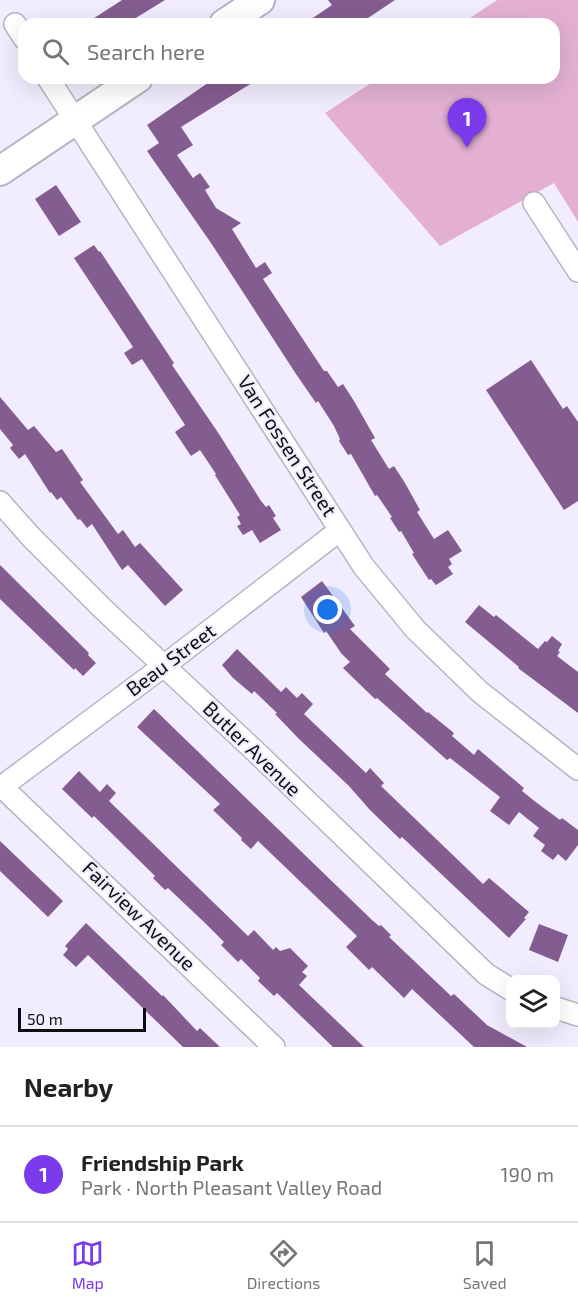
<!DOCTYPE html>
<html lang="en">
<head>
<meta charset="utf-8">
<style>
  body { margin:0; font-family:"Exo 2",sans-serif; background:#f2f2f2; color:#222 }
  .controls { position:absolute; right:18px; bottom:18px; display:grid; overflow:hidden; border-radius:12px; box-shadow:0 6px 24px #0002 }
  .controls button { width:54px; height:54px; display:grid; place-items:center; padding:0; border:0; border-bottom:2px solid #e0e0e0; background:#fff; color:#222; font:30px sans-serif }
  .scale { position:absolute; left:18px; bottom:15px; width:128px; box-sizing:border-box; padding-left:6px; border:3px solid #0f0d13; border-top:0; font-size:16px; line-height:21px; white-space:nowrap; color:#0f0d13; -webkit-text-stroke:4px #f2edfe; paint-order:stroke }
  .you { position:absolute; left:328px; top:610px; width:21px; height:21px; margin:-15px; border:4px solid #fff; border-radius:50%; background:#1a73e8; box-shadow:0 0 0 9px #1a73e833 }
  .badge { display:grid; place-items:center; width:39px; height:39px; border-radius:50%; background:#7c3aed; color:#fff; font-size:20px; font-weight:700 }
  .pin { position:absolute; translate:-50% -50px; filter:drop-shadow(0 2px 3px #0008) }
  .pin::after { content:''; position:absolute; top:32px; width:21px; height:18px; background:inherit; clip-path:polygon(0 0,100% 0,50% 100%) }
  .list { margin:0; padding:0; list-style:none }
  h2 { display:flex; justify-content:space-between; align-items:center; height:78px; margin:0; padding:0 24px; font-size:26px }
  h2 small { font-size:20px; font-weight:400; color:#767676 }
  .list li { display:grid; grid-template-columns:39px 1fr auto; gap:18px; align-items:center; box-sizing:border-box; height:96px; padding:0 24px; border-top:2px solid #e0e0e0 }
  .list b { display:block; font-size:22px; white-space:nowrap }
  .list p { margin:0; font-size:20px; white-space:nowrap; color:#767676 }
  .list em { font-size:20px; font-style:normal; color:#767676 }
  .icon { flex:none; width:33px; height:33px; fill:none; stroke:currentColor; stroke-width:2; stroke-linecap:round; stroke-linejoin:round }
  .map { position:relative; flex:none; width:578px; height:1047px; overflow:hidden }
  .search { position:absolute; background:#fff; box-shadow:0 6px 24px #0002; left:18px; right:18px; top:18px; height:66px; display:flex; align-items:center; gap:15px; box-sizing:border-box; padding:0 21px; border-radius:18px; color:#767676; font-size:22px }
  .sheet { height:174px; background:#fff }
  nav { display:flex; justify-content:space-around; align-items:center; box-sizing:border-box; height:84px; border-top:2px solid #e0e0e0; background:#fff; font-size:16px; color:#767676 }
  nav a { display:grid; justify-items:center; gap:3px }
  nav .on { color:#7c3aed }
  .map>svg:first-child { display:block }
  .green { fill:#e3b0d3 }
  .building { fill:#845d90 }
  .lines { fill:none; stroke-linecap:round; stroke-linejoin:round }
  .street-casing { stroke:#b7b3c3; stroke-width:24 }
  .secondary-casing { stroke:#b7b3c3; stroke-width:32 }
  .street { stroke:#fff; stroke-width:21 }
  .secondary { stroke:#fff; stroke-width:28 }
  .labels { text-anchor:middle; stroke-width:4.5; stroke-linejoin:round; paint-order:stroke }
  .street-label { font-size:20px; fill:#0f0d13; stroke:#f2edfe }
</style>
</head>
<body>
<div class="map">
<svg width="578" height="1047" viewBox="0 0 578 1047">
  <rect width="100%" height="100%" fill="#f2edfe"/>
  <path class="green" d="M497,0H578V222L554,183L440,246L325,113L379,78H554V24H461Z"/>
  <path class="building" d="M122,0H165L126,24H85Z
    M328,0H395L359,24H304L332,5Z
    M215,78H260L181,127L193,145L177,155L193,178L200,173L210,187L205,190L216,208L241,223L232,229L256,268L265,262L272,273L263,279L324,371H327L338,387L343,384L354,401L375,438L371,440L389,469L394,466L405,483L420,510L417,512L434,539L448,530L462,551L449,559L452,564L448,567L453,574L436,585L431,579L429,580L412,554L414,553L401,531L399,532L390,518L392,517L377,495L375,496L351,454L348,455L339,441L340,439L334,426L318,401L316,403L296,374L211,243L147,151L159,143L147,125Z
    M56,185L81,222L59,236L35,199Z
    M94,245L99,252L100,251L174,363L172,365L219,434L261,501L266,507L269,505L276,516L273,518L281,530L260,543L252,530L243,535L237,526L241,524L237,517L240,515L215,475L216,474L200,450L191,456L175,432L185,425L142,359L132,365L124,353L133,347L74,258Z
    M531,360L563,409L567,406L578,422V501L564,510L486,390Z
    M0,397L28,430L34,426L56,452L62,449L83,480L80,482L118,534L123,530L135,547L140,543L183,590L165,606L128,565L122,570L92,524L87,528L80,519L78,520L61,497L57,500L51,492L50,493L25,454L19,459L10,448L13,445L0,429Z
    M0,565L89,653L88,655L96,663L83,676L75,668L74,670L0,599Z
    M322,581L355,626L350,629L390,669L385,674L427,713L428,712L454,733L452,736L474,755L478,749L524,788L522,791L537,803L560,820L562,818L578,830V845L566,861L558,854L553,860L541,851L545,845L533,836L539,828L519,812L509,825L490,811L500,797L450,758L447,760L377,698L375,699L343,668L350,662L341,653L326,631L324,633L301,597Z
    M479,605L494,617L496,615L538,649L545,641L547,642L552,636L562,644L558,651L560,652L557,656L578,672V713L518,668L519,667L465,622Z
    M237,649L281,692L286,687L297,698L302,693L313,704L304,714L366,773L370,768L384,783L381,786L483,884L489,878L529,912L524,918L526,919L509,938L402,837L400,839L370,810L349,786L299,739L275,714L277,713L254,691L252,694L233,678L222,665Z
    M154,709L372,920L379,926L381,925L391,935L389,937L451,996L454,994L487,1025L527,1047H474L412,989L404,998L372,967L369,970L346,947L357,936L258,841L251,849L241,840L242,838L213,810L220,804L137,727Z
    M79,771L100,792L107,784L116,793L109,801L248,936L254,930L273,950L276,947L280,951L290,948L308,966L302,972L307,976L299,985L364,1047H333L277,993L274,996L258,981L260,978L241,959L238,962L221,945L224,942L205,923L168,888L165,890L153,878L155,876L94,816L92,818L62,789Z
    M0,841L63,901L48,917L0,871Z
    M86,923L162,996L163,995L197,1031L200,1028L220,1047H183L88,955L76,967L63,955L68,949L65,946Z
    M539,924L568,935L558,962L529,950Z"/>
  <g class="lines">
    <g class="street-casing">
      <path id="street" d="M15,24L24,38
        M48,78L364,567L415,629L480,692L578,769
        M534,203L578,271
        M0,502L31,537L103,609L255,751L486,974L510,989
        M2,787L274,1047
        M0,788L165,665L340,530
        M556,1008L578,1015"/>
    </g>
    <g class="secondary-casing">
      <path id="secondary" d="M224,24L260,0
        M0,171L138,78"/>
    </g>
    <use href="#street" class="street"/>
    <use href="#secondary" class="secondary"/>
  </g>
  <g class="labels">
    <g class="street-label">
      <text transform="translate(287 446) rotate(57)" y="7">Van Fossen Street</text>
      <text transform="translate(171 660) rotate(-37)" y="7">Beau Street</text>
      <text transform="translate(252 749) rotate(44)" y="7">Butler Avenue</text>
      <text transform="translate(139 916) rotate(44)" y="7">Fairview Avenue</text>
    </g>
  </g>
</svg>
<div class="controls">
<button><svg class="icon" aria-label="layers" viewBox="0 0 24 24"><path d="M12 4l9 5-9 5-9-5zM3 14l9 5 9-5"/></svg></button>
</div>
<div class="scale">50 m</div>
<div class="you"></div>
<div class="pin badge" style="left:467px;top:148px">1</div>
<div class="search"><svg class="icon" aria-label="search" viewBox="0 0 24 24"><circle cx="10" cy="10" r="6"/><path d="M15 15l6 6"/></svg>Search here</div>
</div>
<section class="sheet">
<h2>Nearby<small></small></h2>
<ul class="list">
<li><span class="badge">1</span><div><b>Friendship Park</b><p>Park · North Pleasant Valley Road</p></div><em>190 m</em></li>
</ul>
</section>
<nav>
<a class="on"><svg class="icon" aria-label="map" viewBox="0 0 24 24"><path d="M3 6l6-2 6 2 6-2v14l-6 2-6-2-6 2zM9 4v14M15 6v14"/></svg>Map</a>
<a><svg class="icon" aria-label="directions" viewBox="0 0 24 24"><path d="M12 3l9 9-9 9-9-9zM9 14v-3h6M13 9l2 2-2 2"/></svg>Directions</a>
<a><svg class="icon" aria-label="saved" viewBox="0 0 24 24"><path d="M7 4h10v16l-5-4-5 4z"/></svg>Saved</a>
</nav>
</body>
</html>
